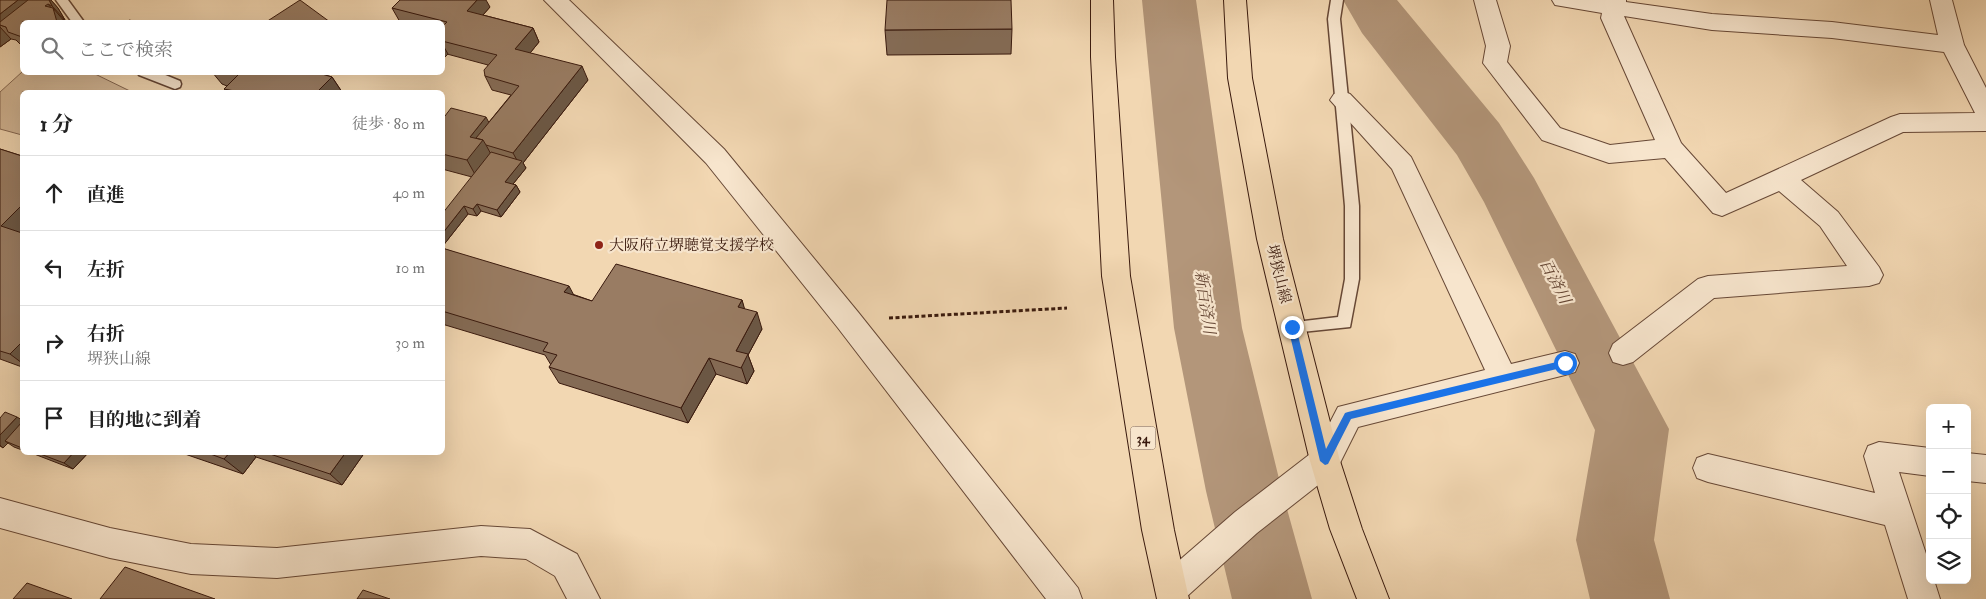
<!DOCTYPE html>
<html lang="ja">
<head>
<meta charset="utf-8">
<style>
  body { margin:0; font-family:"IM FELL Double Pica","Noto Serif JP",serif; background:#f2f2f2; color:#222 }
  .controls { position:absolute; right:15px; bottom:15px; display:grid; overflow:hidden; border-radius:8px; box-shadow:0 5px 20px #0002 }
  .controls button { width:45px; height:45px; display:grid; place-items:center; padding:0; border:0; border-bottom:1px solid #e0e0e0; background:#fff; color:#222; font:25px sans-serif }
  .stop { position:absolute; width:15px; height:15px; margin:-11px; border:4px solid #1a73e8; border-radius:50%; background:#fff }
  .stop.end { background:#1a73e8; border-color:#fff; box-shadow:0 1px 5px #0008 }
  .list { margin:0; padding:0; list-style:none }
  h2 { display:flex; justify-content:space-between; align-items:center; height:65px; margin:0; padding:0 20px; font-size:21px }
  h2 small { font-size:16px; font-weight:400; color:#767676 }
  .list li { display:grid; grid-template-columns:32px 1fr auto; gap:15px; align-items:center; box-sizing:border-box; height:75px; padding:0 20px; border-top:1px solid #e0e0e0 }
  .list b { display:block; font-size:19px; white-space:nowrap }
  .list p { margin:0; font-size:16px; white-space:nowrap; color:#767676 }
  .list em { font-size:16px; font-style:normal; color:#767676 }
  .icon { flex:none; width:28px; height:28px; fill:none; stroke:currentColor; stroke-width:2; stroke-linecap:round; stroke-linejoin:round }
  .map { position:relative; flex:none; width:1986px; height:599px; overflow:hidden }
  .search { position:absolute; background:#fff; box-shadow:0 5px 20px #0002; left:20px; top:20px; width:425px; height:55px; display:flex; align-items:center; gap:12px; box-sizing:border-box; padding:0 18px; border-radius:8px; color:#767676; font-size:19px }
  .panel { position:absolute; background:#fff; box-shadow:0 5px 20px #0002; left:20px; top:90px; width:425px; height:365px; border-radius:8px }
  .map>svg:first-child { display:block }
  .green { fill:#d3b796; stroke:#866852 }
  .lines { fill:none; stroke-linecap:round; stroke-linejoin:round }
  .river { fill:#b3967a; fill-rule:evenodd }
  .service-casing { stroke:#674836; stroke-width:3 }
  .minor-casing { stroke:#674836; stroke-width:2 }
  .tertiary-casing { stroke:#674836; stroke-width:2 }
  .primary-casing { stroke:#39190d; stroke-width:2 }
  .path { stroke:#39190d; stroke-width:3; stroke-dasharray:4 2.5; stroke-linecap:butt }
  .service { fill:#f7e5cd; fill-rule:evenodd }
  .minor { fill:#f7e5cd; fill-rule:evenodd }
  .tertiary { fill:#f7e5cd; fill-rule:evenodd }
  .primary { fill:#f2d7b2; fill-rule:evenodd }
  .wall { fill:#846b55; stroke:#39190d }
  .shaded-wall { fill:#6b5745; stroke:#39190d }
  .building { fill:#997c63; stroke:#39190d }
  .route { fill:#1a73e8 }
  .poi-dot { fill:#8f2418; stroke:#f7e5cd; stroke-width:2 }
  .labels { text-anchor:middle; stroke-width:4.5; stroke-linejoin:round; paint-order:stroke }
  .shield { fill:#f7e5cd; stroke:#725647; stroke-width:1 }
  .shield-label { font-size:14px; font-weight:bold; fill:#39190d }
  .poi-label { font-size:15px; fill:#39190d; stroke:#f7e5cd; text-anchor:start }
  .street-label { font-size:15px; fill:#39190d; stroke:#f7e5cd }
  .water-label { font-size:16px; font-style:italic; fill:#644533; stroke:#f7e5cd }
</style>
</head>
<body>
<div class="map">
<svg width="1986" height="599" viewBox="0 0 1986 599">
  <rect width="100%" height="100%" fill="#f2d7b2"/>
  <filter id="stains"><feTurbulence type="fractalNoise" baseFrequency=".004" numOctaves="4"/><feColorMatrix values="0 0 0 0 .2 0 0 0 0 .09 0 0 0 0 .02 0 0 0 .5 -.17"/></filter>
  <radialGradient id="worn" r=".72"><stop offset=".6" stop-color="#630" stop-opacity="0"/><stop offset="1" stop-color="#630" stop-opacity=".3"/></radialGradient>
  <path class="green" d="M22,72L93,73L132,92H22V135L0,129V92Z"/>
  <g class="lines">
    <path class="river" d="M1142,0H1196L1242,328L1282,491L1312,599H1232L1206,491L1174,328Z
      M1343,0H1397L1499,123L1534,178L1669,429L1654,540L1670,599H1590L1576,540L1595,430L1484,202L1457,155L1362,33Z"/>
    <g class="service-casing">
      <path id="service" d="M56,0H68L84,22H72Z
        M1331,0H1343L1340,19L1359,206V279L1350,327L1292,333L1287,331L1284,327L1287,323L1338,317L1345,279V206L1328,19Z
        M138,72H158L180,81L181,84L180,87L175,89L139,75Z"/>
    </g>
    <g class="minor-casing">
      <path id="minor" d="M544,0H569L724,149L858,312L1078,588L1082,599H1046L838,328L706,163Z
        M1474,0H1496L1510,46L1507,62L1560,128L1610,145L1655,140L1601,18L1602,13L1555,5L1552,0H1626V2L1712,14L1832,22L1938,35L1930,0H1952L1964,45L1986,88V131L1903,132L1801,180L1838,212L1879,267L1883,275L1879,283L1869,286L1714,298L1633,362L1623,365L1613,362L1609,353L1613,344L1698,279L1708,276L1847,266L1820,226L1779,191L1722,216L1713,213L1665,158L1609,163L1542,140L1483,63L1486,46ZM1624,16L1712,30L1832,38L1944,52L1975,113L1900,114L1891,117L1726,193L1681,143Z
        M1342,91L1350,94L1411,157L1511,364L1565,351L1575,354L1579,363L1575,372L1565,375L1358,427L1336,471L1325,475L1314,471L1310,461L1338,407L1485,370L1392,169L1330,100L1334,94Z
        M1879,442L1930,448V476L1899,472L1930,566V580H1934L1940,599H1908L1885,525L1708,482L1697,478L1693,468L1697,458L1708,454L1875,493L1864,456L1868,446Z
        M1967,453L1986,455V483L1967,481Z
        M0,498L110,528L191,544L277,548L481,526L530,529L577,554L600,599H567L555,576L526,559L481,556L277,578L191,574L110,558L0,528Z"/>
    </g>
    <g class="tertiary-casing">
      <path id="tertiary" d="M1325,447L1336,451L1340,461L1336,471L1257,533L1184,599H1159L1155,589L1159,578L1235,512L1314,451Z"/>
    </g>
    <g class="primary-casing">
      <path id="primary" d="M1091,0H1113L1115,57L1130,276L1174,530L1189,599H1157L1142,530L1102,276L1091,57Z
        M1224,0H1246L1252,78L1283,239L1340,461L1362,529L1389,599H1357L1330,529L1310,461L1257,239L1228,78Z"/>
    </g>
    <path class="path" d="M889,318L1067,308"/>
    <use href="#service" class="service"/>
    <use href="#minor" class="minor"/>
    <use href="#tertiary" class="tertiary"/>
    <use href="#primary" class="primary"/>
  </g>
  <path class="wall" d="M0,0H51L58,8L65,20L62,19L22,22V46L16,40L11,39L0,47Z
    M490,7L483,15L533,28L539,42L530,53L588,80L523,163L526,168L513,184L516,185L520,192L501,217L481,211L477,216L468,214L442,247L472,177L442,169V115L489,122L511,95L492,90L485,76L488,65L447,54L445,57L442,58V22H400L392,8Z
    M1012,29L1011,54L887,55L885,30Z
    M212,72H315L332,77L342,92H228L224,89L227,86L222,84Z
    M0,149L22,156V367L0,359Z
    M442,248L592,301L742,300L744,309L762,329L748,355L754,371L747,384L716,374L688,423L559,383L549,367L551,365L545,355L442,324Z
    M0,418L22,420V450L14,447L8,443L3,448L0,446Z
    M29,452H89L73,469Z
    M179,452H365L342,485L256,457L243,474Z"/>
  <path class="shaded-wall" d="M18,0H45L48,4L54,11L53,8L65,22H56L6,27L0,25V14Z
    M49,0H51L58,8L65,20L52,6Z
    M477,0H486L490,7L474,25L467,11Z
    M0,27L11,39L0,47Z
    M533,28L539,42L522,63L515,49Z
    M444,47L448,54L445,57L442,58V48Z
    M582,66L588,80L523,163L526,168L509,189L505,182L519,164L513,153Z
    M332,77L342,92H317Z
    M486,117L496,136L486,145L493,158L477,178L467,160L470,137Z
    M516,185L520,192L501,217L497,210Z
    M477,204L481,211L477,216L473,209Z
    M22,205V242L1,226Z
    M464,206L468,214L442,247V234Z
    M569,286L578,303L564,292Z
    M742,300L747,317L738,307Z
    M757,312L762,329L748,355L754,371L747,384L736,351Z
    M22,342V363L10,354Z
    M709,358L716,374L688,423L681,408Z
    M17,417L22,420V427L5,441L8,443L3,448L0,445V435Z
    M74,452H89L73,469L64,463Z
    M230,452H251L256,457L243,474L224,459Z
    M346,452H365L342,485L330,474Z"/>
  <path class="building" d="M0,0H18L0,14Z
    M28,0H49L52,6L48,4L45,6L53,8L57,22H22V37L8,32L6,27L0,25V22Z
    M300,0L330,22H266Z
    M400,0H477L467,11L533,28L515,49L582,66L513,153L486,145L483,140L476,138L519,86L485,76L484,70L497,55L442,41V27L447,22L392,8Z
    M887,0H1011L1012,29L885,30Z
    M130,20L133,22H124Z
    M233,72H315L332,77L317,92H240L224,89L239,74Z
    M451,108L486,117L470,137L483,140L467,160L442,154V115L445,116Z
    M0,149L22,156V205L1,226L22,233V342L10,354L0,351Z
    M491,152L522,161L505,182L516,185L497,210L477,204L473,209L464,206L442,234V214Z
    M442,248L569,286L564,292L592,301L616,264L742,300L738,307L757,312L736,351L748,354L741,368L709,358L681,408L549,367L557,355L543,351L548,343L442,311Z
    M5,412L17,417L0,435V418Z
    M22,422V448L5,441Z
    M35,452H74L64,463Z
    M205,452H230L224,459Z
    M264,452H346L330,474Z
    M125,567L215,599H100Z
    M27,583L72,599H13Z
    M363,590L390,599H357Z"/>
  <path class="route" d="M1292,324L1296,327L1326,449L1345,413L1348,412L1565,360L1569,363L1565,367L1351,419L1328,464L1325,465L1320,461L1288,327Z"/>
  <circle class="poi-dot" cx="599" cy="245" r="5"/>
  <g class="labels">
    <rect class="shield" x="1130.5" y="426.5" width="25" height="23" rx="4"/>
    <g class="shield-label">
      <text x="1143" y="443">34</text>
    </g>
    <g class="poi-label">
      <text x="609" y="250">大阪府立堺聴覚支援学校</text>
    </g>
    <g class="street-label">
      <text transform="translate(1279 274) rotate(76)" y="5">堺狭山線</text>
    </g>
    <g class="water-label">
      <text transform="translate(1556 281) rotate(63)" y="6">百済川</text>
      <text transform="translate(1206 302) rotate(82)" y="6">新百済川</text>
    </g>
  </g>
  <rect width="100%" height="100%" filter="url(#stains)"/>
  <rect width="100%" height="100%" fill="url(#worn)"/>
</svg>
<div class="controls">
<button>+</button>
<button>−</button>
<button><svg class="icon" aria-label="locate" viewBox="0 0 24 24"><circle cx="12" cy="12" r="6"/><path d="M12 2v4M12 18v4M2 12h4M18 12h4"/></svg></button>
<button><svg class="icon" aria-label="layers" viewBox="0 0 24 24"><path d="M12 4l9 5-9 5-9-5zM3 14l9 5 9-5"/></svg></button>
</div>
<div class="stop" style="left:1565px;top:363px"></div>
<div class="stop end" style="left:1292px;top:327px"></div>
<div class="search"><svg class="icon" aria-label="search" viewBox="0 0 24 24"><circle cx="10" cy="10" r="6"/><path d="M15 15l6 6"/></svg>ここで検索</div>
<section class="panel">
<h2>1 分<small>徒歩 · 80 m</small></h2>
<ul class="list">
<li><svg class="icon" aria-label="ahead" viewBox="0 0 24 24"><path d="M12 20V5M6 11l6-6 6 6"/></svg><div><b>直進</b></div><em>40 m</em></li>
<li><svg class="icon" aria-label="left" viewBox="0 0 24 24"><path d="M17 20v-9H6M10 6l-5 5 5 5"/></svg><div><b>左折</b></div><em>10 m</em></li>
<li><svg class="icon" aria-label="right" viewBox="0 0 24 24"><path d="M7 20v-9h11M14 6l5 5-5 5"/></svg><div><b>右折</b><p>堺狭山線</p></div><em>30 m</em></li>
<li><svg class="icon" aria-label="arrive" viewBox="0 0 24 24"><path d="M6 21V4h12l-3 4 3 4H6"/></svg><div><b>目的地に到着</b></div></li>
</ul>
</section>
</div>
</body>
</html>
